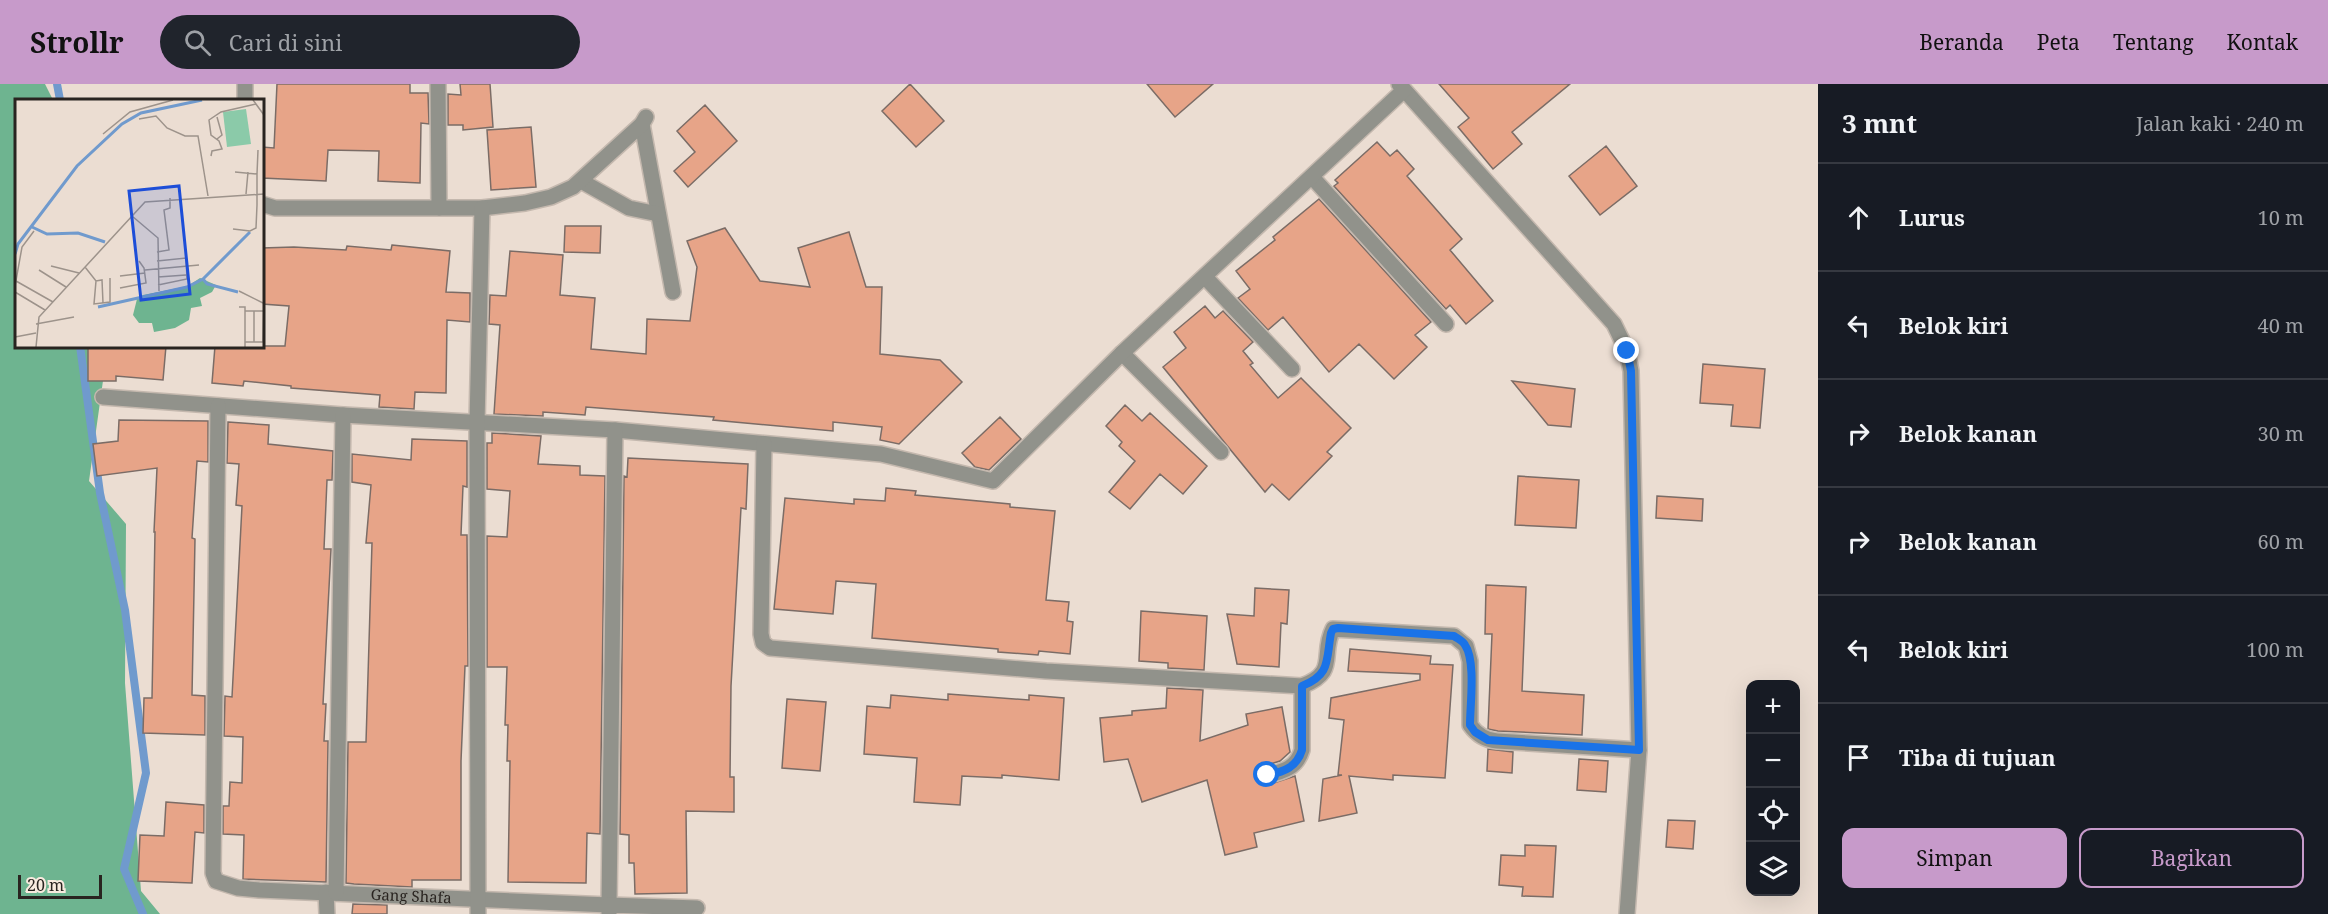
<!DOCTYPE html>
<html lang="id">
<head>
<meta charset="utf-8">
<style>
  body { margin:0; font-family:"Noto Serif",serif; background:#20242c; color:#f1f3f6 }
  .controls { position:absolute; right:18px; bottom:18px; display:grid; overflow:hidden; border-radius:12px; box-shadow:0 6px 24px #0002 }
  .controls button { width:54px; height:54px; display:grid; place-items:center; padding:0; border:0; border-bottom:2px solid #363941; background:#171b24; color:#f1f3f6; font:30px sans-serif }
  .scale { position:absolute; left:18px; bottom:15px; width:84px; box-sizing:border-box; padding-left:6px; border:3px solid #292420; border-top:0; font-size:16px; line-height:21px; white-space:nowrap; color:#292420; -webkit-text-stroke:4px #f8ebdf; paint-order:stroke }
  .stop { position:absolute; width:18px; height:18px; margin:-14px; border:4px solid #1a73e8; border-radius:50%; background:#fff }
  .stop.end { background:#1a73e8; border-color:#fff; box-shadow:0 2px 6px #0008 }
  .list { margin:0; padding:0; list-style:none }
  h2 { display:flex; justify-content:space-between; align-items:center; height:78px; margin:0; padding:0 24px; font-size:26px }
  h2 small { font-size:20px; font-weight:400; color:#9ea1a6 }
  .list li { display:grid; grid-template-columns:39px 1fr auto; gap:18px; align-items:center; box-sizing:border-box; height:108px; padding:0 24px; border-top:2px solid #363941 }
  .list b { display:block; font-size:22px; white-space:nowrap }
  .list em { font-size:20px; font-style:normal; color:#9ea1a6 }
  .actions { display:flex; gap:12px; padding:18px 24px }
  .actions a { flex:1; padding:14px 0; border:2px solid #c79aca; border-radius:12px; text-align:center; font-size:21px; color:#c79aca }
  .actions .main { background:#c79aca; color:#111 }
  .icon { flex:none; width:33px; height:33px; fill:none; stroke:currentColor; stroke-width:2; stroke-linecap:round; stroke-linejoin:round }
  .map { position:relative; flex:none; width:1818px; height:830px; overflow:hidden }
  header { display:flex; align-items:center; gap:36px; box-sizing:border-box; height:84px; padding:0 30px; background:#c79aca; color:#111 }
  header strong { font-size:28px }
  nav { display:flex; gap:33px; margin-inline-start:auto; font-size:21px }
  .search { width:420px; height:54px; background:#20242c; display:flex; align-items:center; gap:15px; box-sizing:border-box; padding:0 21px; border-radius:33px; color:#9ea1a6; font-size:22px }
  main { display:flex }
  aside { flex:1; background:#171b24 }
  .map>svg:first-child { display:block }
  .forest { fill:#6eb490 }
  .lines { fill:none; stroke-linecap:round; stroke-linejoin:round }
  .stream { stroke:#709acd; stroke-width:8 }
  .building { fill:#e7a488; stroke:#7b6c66; stroke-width:1.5 }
  .minor-casing { stroke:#c4b8ae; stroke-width:18 }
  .minor { stroke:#91928b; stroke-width:15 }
  .route { stroke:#1a73e8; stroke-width:8 }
  .labels { text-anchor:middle; stroke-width:4.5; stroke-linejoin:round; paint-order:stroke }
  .street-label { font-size:15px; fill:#292420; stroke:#f8ebdf }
  .inset-river { fill:none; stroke:#709acd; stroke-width:3 }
  .inset-road { fill:none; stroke:#9d938b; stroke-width:1.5 }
  .view { fill:#1d4ed8; fill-opacity:0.15; stroke:#1d4ed8; stroke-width:3 }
  .inset-edge { fill:none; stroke:#292420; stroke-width:3 }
</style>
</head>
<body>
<header>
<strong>Strollr</strong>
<div class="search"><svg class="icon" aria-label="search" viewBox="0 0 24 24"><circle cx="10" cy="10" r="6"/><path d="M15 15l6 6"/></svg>Cari di sini</div>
<nav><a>Beranda</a><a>Peta</a><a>Tentang</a><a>Kontak</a></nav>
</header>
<main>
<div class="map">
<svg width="1818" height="830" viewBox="0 0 1818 830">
  <rect width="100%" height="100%" fill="#ebddd2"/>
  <path class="forest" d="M0,0H45L53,16H16V262L103,263L107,268L89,397L126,440L125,599L141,807L160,830H0Z"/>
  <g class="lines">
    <path class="stream" d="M57,0L60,16
      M80,262L100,409L125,526L146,689L124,785L143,830"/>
  </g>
  <path class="building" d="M277,0H410V9H428L429,40L421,39L420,99L378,97L379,67L328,66L326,97L262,94V63L274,64Z
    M460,0H490L493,43L463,46V41H448V10L461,11Z
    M910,0L944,37L916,63L882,27Z
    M1147,0H1213L1175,33Z
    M1439,0H1570L1512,48L1522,60L1493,85L1458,43L1469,34Z
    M705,21L737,57L688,103L674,87L695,68L677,47Z
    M531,43L536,103L491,106L487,46Z
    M1377,58L1390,72L1397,66L1414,85L1407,92L1462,155L1450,166L1493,217L1466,240L1450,221L1446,225L1334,102L1338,99L1335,96Z
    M1606,62L1637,102L1600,131L1569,92Z
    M1319,115L1431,238L1415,251L1427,263L1394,295L1359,260L1329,288L1283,233L1268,246L1238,214L1250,205L1236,187L1275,156L1273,153Z
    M565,142H601L600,169L564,168Z
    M725,144L760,197L810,203L798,164L849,148L866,203H882L880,270L940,276L962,298L899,360L880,356L882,343L833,338V347L713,336L714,333L586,323L585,331L543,328V332L494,330L500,241L489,240L490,211L506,212L510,167L563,171L560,211L595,214L591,265L646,270L647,235L690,237L697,183L687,157Z
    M392,161L450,167L446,208L470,209V238L447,236L446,309L415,308L414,325L379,323L380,311L291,304V302L244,297L243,302L212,299L215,262H285L289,222L262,220V164L294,163L346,166L347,162L391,166Z
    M1205,222L1215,234L1223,227L1253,258L1243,267L1253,279L1250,281L1278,314L1301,294L1351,344L1327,368L1332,372L1289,416L1272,400L1265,408L1163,283L1186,264L1174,248Z
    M88,262H166L163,296L116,292V297H88Z
    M1703,280L1765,285L1760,344L1731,342L1733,321L1700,319Z
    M1512,297L1575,305L1571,343L1548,341Z
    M1125,321L1142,337L1150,329L1207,382L1183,410L1160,390L1130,425L1109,408L1135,377L1119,362L1122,358L1106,342Z
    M1000,333L1021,355L989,386L975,383L962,369Z
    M119,336L208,337V378L197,377L192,454L195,455L192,611L205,612V651L143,649L144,614H152L155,448H154L157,384L97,392L93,360L118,357Z
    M228,338L269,341L268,360L333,367L332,396H327L324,465H331L323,620H326L324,657H328L326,798L243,795L244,751L223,750V722H229L230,698L242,699L243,653L224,652L225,612L232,613L242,422L236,421L239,380L227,379Z
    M492,349L541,352L538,380L580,382V391L605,392L600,750L587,749L586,799L508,798L510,677H507L508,641H505L507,583H487V452L507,453L510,407L487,405V359H492Z
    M412,355L467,357V403L463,402L461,451H467L468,582H465L461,677V796H412V803L354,800L346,799L348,658H366L372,459H366L371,401L352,398V370L411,376Z
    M628,374L748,380L746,425L741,424L731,602L730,693H734V728L686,727L687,809L635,810L634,779H629V751L620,750L624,392L627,393Z
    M1518,392L1579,396L1576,444L1515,441Z
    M886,404L916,407L915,411L1010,420V423L1055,427L1046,516L1069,518L1067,537L1073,538L1070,570L1039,567L1038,571L998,568V565L872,554L876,500L836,497L833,530L774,525L785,414L854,420V415L885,417Z
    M1657,412L1703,415L1702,437L1656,434Z
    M1486,501L1526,503L1522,607L1584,611L1582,651L1498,647L1488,645L1492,550H1485Z
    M1255,504L1289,506L1287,540L1281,539L1279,583L1237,580L1227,530L1254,532Z
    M1141,527L1207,532L1204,586L1168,584V579L1139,577Z
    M1350,565L1431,572L1430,580L1453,581L1445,694L1393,691V696L1349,692L1357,729L1319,737L1323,695L1342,691H1338L1344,636L1329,634L1331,614L1420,596V590L1348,587Z
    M1167,604L1203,606L1200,657L1248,641L1246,630L1282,623L1290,668L1280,677L1261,683L1257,692L1260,698L1268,701L1295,692L1304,737L1254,749L1257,763L1225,771L1207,696L1142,718L1128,675L1104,678L1100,634L1132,631V627L1166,624Z
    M948,610L1029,616V611L1064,614L1059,696L1002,691V694L962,692L960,721L914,718L917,674L864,670L867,622L890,624L891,611L948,616Z
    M787,615L826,618L820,687L782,684Z
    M1488,665L1513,668L1512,689L1487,687Z
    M1579,675L1608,677L1606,708L1577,706Z
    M166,718L204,721V749L195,748L192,799L138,797L140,751L164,752Z
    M1668,736L1695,737L1693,765L1666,763Z
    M1525,761L1556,762L1553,813L1522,812L1523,803L1499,801L1501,771L1525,772Z
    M353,820L387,821V830H352Z"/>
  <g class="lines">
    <g class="minor-casing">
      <g id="minor">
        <path d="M245,0V16"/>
        <path d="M438,0L439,124"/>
        <path d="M1399,0L1614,240L1627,267L1631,287L1639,666L1627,830"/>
        <path d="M642,40L673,208"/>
        <path d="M1312,93L1446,240"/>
        <path d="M581,97L629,124L658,130"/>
        <path d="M262,120L275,124H482L525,119L551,113L573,103L642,40L646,33"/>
        <path d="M1205,193L1292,285"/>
        <path d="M1122,269L1221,368"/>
        <path d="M103,313L343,331L615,346L881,370L993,397L1122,269L1404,6"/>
        <path id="s1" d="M218,322L213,789L216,797L238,804L259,806L609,821L615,346"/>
        <path d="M764,360L761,550L763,559L770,564L1046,587L1302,602C1339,588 1320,571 1333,545L1454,552L1466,562L1470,577V641C1477,651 1485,656 1497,657L1639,666"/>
        <path d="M1267,691C1284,688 1297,683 1302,666V602"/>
        <path d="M326,808L327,830"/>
        <path d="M336,809L343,331"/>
        <path d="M478,830L477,339L482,124"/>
        <path d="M609,830V821L697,824"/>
      </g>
    </g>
    <use href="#minor" class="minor"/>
  </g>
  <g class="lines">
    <path class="route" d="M1267,691C1284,688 1297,683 1302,666V602C1331,591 1326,576 1331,549L1333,545L1338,544L1454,552C1458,555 1463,557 1465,561C1476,577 1470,621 1470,641L1475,648L1488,656L1639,666L1631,287L1627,267"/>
  </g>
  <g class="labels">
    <g class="street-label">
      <text dy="5" stroke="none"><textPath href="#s1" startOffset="672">Gang Shafa</textPath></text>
    </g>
  </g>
  <g transform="translate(15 15)">
    <rect width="249" height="249" fill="#ebddd2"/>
    <path d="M231,10L236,45L212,48L208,13Z" fill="#8bcaa9"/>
    <path d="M185,179L201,186L197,193L185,199L187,207L176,209L174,221L160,229L139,233L137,224H124L118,216L122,200L128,196L173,187Z" fill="#6eb490"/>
    <path class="inset-river" d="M17,128L32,135L63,134L90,143M0,155L3,145L62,67L107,25L126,14L187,1M188,180L192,185L223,193M83,208L172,188L188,180L235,133"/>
    <path class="inset-road" d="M238,1L249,16M124,20L141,17L152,29L170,37H183L193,97M88,35L115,13L158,1M202,40L207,36L202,18M196,57L197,52L207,50L204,42L196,36L194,21L206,13L241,5M242,75L243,51M231,95L233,73M117,117L143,139L144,192M218,130L235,132L241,129L242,106V75L220,73M142,153L154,151L149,111L155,109V99M142,162L171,159L172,180L143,186M36,167L64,174M70,168L81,182L87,181L88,204M24,171L51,188M130,171L184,166M105,177L130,174M143,178L171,176M1,182L38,203M81,182L79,205L95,203V179M0,187L7,148L19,132M105,189L131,184L129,169L124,162M224,192L248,204M0,193L30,211M224,208H230V212H248M21,225L59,218M0,238L21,234M230,243H248L249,204M239,243V212M21,248L24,218L130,103L249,95M230,248V212"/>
    <path class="view" d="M164,87L175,195L126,201L114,92Z"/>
    <rect width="249" height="249" class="inset-edge"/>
  </g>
</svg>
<div class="controls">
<button>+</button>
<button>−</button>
<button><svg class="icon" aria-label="locate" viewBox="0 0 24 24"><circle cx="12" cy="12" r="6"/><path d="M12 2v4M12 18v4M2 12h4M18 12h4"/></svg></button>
<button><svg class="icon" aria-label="layers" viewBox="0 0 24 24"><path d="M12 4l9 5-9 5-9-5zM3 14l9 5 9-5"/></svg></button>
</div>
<div class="scale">20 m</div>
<div class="stop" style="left:1267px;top:691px"></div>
<div class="stop end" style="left:1627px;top:267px"></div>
</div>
<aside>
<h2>3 mnt<small>Jalan kaki · 240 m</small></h2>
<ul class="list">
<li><svg class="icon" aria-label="ahead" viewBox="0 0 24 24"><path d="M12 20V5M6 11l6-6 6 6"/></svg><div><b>Lurus</b></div><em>10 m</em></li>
<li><svg class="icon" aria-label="left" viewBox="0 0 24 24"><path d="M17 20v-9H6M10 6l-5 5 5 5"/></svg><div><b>Belok kiri</b></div><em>40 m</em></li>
<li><svg class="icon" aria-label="right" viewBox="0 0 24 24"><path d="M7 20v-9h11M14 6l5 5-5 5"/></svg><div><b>Belok kanan</b></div><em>30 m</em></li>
<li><svg class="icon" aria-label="right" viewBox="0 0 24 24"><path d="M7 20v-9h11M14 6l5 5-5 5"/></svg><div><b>Belok kanan</b></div><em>60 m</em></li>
<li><svg class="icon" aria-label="left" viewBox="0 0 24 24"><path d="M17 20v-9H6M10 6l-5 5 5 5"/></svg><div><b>Belok kiri</b></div><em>100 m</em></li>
<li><svg class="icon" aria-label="arrive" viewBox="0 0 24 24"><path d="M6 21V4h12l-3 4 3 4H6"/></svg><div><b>Tiba di tujuan</b></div></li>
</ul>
<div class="actions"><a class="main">Simpan</a><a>Bagikan</a></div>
</aside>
</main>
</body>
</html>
